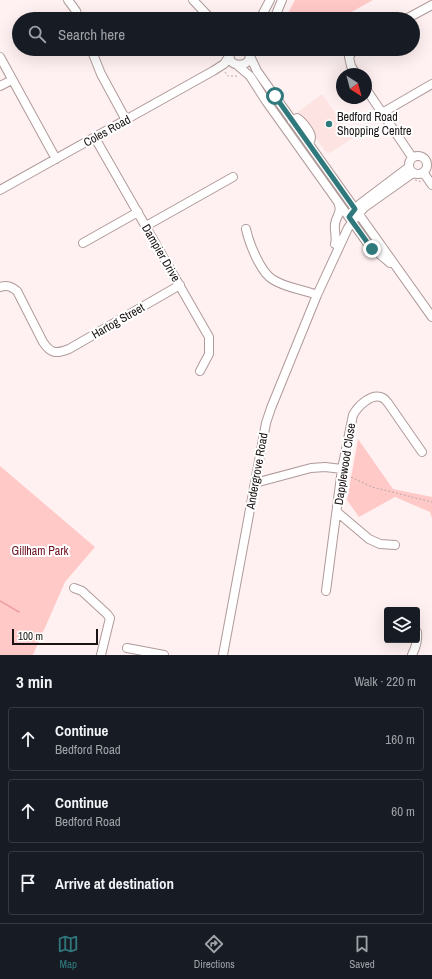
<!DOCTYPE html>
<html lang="en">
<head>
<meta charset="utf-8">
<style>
  body { margin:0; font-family:"Archivo Narrow",sans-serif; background:#20242c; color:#f1f3f6 }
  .controls { position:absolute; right:12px; bottom:12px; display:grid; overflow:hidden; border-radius:4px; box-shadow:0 4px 16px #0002 }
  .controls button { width:36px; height:36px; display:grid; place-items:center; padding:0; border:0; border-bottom:1px solid #363941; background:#171b24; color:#f1f3f6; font:20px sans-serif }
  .compass { position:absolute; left:336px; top:68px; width:36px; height:36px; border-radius:50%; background:#171b24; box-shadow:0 4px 16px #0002; rotate:144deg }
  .scale { position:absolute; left:12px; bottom:10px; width:86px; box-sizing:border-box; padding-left:4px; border:2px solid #1b1313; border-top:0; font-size:11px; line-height:14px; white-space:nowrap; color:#1b1313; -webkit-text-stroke:3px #fff; paint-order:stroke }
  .stop { position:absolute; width:12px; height:12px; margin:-9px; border:3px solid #2f787c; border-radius:50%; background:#fff }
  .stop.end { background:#2f787c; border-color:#fff; box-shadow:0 1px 4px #0008 }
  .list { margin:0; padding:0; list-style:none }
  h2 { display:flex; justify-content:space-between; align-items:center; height:52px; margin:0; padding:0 16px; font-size:17px }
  h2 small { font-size:13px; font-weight:400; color:#9ea1a6 }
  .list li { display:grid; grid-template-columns:26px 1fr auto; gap:12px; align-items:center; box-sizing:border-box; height:64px; margin:0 8px 8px; padding:0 8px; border:1px solid #363941; border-radius:4px }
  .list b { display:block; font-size:15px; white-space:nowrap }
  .list p { margin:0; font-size:13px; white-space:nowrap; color:#9ea1a6 }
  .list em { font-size:13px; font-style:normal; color:#9ea1a6 }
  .icon { flex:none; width:22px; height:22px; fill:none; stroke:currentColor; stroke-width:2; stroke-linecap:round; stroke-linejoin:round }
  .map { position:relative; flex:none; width:432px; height:655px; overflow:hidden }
  .search { position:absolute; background:#171b24; box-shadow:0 4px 16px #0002; left:12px; right:12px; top:12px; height:44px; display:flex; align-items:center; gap:10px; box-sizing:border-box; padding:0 14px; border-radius:22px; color:#9ea1a6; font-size:15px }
  .sheet { height:268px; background:#171b24 }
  nav { display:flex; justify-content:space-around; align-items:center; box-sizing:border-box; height:56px; border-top:1px solid #363941; background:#171b24; font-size:11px; color:#9ea1a6 }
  nav a { display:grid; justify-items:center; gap:2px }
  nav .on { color:#2f787c }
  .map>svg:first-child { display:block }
  .built { fill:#fde4e3 }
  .green { fill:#ffc9c8 }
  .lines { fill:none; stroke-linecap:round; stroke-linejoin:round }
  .stream { stroke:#ee9f9f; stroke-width:1.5 }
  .minor-casing { stroke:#af9a99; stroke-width:10 }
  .path { stroke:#b5a9a9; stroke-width:1; stroke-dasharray:2 2; stroke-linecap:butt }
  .minor { stroke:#fff; stroke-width:8 }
  .route { stroke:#2f787c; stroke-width:5 }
  .poi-dot { fill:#2f787c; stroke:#fff; stroke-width:1.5 }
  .labels { text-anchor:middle; stroke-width:4; stroke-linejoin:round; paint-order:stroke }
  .poi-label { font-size:12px; fill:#1b1313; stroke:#fff; text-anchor:start }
  .street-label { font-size:12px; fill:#1b1313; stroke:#fff }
  .park-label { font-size:12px; fill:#6c111f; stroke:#fff }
</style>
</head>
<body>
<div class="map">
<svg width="432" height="655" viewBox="0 0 432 655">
  <rect width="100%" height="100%" fill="#fff1f1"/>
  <path class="built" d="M322,94L353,138L330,153L325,151L298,112Z"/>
  <path class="green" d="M295,0H373L339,19H285Z
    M358,439L393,489L432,497V518L430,512L395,497L359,517L347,500Z
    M0,466L95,547L65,582L33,655H0Z"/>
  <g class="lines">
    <path class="stream" d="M0,601L19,612"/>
    <g class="minor-casing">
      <path id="minor" d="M68,0L76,11L79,19
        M193,0L211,19
        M260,19L270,0
        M274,19L282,0
        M406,19L432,5
        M91,49L101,74L126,120
        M232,49C219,70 260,70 247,49
        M354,49L349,57L351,66L356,74
        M249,54L257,71L432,317
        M0,57L56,159
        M237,65L250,76L266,101L368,244L390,263
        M0,86L12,80
        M366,89L412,157
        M382,113L432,84
        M292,121L297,118C302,121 311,132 311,137C311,139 310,142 309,144
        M95,138L209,337V354L200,371
        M409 165a9 9 0 1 1 18 0a9 9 0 1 1-18 0Z
        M423,172L432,185
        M0,190L213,71L224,64L230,55
        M351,213L360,204L409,167
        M146,226L233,177
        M246,229C249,243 260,271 272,279C285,288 302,289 317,295
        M83,243L138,212
        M335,244C337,237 334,231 335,224C336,216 342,213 339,205
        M0,287C7,285 11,286 17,291L43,342C51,354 56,354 69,349L180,285
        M255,483L311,468L325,467L342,469
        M337,512L369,539L380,544L395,545
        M74,588L82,591L107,614L110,618L101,655
        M326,591L342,469L353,415C358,406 372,392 383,398C385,399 386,401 388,403L422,452
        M127,648L164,655
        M223,655L266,423L271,408L317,295L348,228L358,214L365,207L413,173
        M412,655C416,647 418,640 417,632"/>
    </g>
    <path class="path" d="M225,72L228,76H238
      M415,180L422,182
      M351,477L372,487L432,502"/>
    <use href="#minor" class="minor"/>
  </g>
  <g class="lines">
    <path class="route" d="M275,96L355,209L349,217L372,249"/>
  </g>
  <circle class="poi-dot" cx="329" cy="124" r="4"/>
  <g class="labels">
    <g class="poi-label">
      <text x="337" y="121">Bedford Road<tspan x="337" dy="14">Shopping Centre</tspan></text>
    </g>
    <g class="street-label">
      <text transform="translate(107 131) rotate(-29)" y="4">Coles Road</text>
      <text transform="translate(161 253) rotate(60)" y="4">Dampier Drive</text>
      <text transform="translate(118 321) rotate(-30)" y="4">Hartog Street</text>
      <text transform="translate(345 464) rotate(-81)" y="4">Dapplewood Close</text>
      <text transform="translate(257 471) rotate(-80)" y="4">Andergrove Road</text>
    </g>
    <g class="park-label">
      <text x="40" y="555">Gillham Park</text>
    </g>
  </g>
</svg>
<div class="controls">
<button><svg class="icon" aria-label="layers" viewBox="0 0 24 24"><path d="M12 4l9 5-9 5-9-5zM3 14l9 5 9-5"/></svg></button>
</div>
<svg class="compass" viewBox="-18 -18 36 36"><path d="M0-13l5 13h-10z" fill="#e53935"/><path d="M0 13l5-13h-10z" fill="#9ea1a6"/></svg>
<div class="scale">100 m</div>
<div class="stop" style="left:275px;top:96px"></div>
<div class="stop end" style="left:372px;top:249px"></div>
<div class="search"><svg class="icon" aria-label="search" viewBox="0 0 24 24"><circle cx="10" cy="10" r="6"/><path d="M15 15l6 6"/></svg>Search here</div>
</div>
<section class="sheet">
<h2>3 min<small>Walk · 220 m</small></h2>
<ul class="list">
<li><svg class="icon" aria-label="ahead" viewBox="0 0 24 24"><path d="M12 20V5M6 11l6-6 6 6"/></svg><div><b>Continue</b><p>Bedford Road</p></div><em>160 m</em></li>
<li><svg class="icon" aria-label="ahead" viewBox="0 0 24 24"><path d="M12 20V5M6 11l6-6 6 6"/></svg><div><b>Continue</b><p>Bedford Road</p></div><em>60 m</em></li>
<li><svg class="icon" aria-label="arrive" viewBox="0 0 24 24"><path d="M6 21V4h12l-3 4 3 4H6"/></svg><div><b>Arrive at destination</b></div></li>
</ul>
</section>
<nav>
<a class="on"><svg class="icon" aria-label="map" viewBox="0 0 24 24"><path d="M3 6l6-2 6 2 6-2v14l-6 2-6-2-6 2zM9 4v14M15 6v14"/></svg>Map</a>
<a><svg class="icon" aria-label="directions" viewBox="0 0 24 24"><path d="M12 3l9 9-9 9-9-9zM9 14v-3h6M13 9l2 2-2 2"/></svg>Directions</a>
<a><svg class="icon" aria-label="saved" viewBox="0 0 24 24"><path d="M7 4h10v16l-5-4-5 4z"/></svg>Saved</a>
</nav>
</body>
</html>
